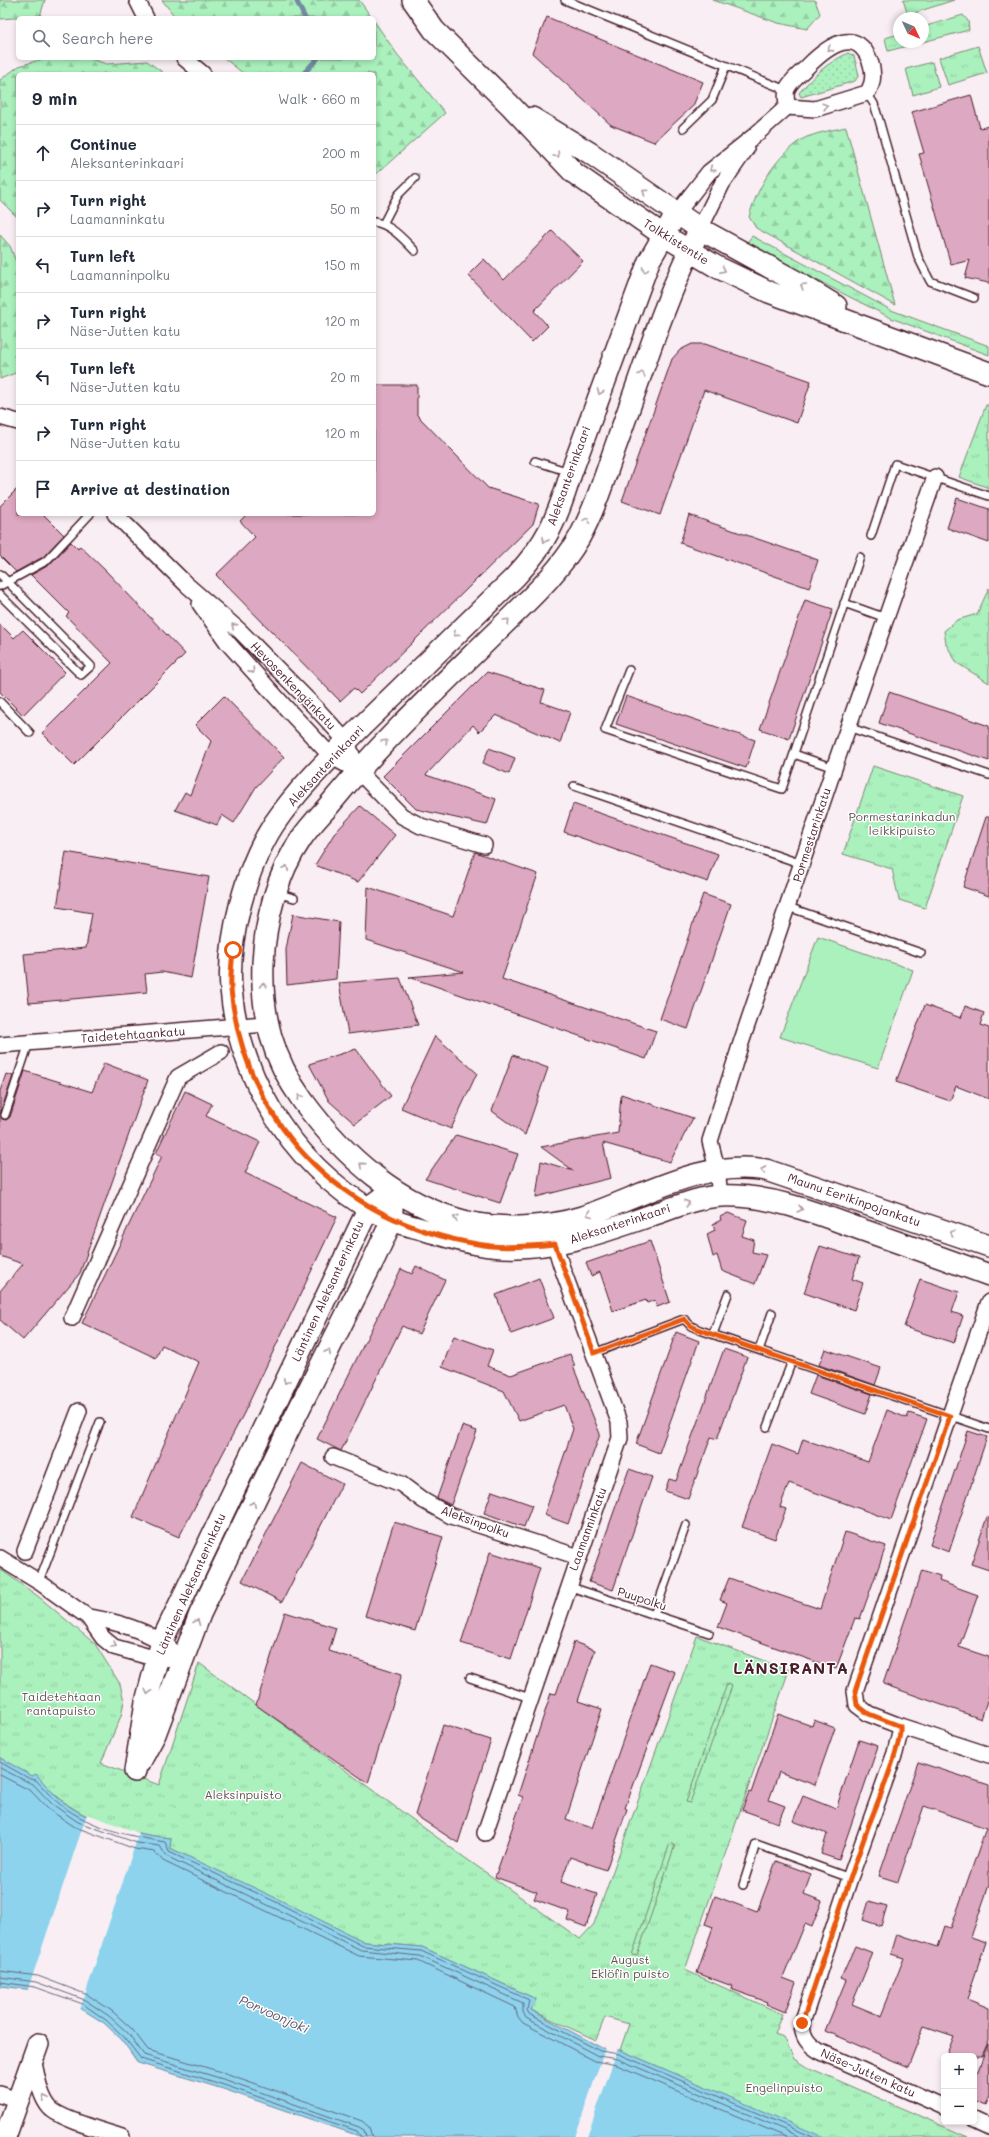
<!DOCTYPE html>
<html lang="en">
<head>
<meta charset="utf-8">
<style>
  body { margin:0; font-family:Mali,sans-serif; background:#f6f6f7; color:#1f2937 }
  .controls { position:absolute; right:12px; bottom:12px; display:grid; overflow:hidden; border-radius:6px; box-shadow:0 2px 6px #0003 }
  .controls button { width:36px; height:36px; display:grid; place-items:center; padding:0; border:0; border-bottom:1px solid #e0e1e3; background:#fff; color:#1f2937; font:20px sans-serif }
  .compass { position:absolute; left:893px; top:12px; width:36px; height:36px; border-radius:50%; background:#fff; box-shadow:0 2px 6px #0003; rotate:134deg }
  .stop { position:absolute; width:12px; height:12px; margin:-9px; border:3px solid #ea580c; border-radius:50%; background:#fff }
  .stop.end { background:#ea580c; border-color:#fff; box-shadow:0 1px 4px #0008 }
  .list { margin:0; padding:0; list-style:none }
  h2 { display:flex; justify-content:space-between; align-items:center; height:52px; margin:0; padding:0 16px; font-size:17px }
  h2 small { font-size:13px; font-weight:400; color:#747a83 }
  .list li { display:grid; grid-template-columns:26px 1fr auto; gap:12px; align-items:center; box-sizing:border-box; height:56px; padding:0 16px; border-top:1px solid #e0e1e3 }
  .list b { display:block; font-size:15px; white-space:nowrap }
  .list p { margin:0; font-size:13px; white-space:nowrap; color:#747a83 }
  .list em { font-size:13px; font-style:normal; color:#747a83 }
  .icon { flex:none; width:22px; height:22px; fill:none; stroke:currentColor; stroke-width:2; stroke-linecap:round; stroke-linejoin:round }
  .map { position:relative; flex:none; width:989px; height:2137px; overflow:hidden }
  .search { position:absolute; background:#fff; box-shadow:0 2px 6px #0003; left:16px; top:16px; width:360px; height:44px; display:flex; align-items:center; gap:10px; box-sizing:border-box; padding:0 14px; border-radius:6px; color:#747a83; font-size:15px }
  .panel { position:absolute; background:#fff; box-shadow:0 2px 6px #0003; left:16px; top:72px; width:360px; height:444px; border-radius:6px }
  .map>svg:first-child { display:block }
  .grass { fill:url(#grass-tufts); stroke:#7a8874 }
  .forest { fill:url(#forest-firs); stroke:#7a8874 }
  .wetland { fill:url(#wetland-marsh); stroke:#7a8874 }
  .garden { fill:url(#garden-dots); stroke:#7a8874 }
  .pitch { fill:#aaf1bd; stroke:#7a8874 }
  .water { fill:#8dd3ee; stroke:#728ba0 }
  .pier { fill:#f8eef3 }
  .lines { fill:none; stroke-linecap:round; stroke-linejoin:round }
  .shore { stroke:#656779; stroke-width:1 }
  .stream { stroke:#728ba0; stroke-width:5 }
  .building { fill:#dda8c1; stroke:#4a1f2b }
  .lane-casing { stroke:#4a1f2b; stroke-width:10 }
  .street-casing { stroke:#4a1f2b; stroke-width:18 }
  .secondary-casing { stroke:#4a1f2b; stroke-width:24 }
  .lane { stroke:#fff; stroke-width:7 }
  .street { stroke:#fff; stroke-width:15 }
  .secondary { stroke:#fff; stroke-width:21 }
  .oneway { stroke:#ae9aa0 }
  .route { stroke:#ea580c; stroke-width:5 }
  .labels { text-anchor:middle; stroke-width:3; stroke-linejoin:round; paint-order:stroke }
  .street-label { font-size:12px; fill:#4a1f2b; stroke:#fff }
  .park-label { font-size:12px; fill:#625450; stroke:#fff }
  .water-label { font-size:13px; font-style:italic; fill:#5e5566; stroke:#fff }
  .district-label { font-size:16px; font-weight:bold; letter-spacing:1px; fill:#4a1f2b; stroke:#fff }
</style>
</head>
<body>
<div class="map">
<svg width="989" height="2137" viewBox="0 0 989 2137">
  <defs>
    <pattern id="grass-tufts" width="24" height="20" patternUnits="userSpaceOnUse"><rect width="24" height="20" fill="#aaf1bd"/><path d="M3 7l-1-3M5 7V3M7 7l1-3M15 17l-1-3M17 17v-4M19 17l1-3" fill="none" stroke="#94cea3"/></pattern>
    <pattern id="forest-firs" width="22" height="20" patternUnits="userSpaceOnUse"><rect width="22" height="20" fill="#aaf1bd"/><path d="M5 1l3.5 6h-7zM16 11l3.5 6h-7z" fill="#94cea3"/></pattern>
    <pattern id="wetland-marsh" width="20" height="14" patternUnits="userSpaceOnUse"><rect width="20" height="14" fill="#aaf1bd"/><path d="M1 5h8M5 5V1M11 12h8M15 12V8" fill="none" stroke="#94cea3"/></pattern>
    <pattern id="garden-dots" width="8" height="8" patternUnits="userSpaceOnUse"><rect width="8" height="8" fill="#aaf1bd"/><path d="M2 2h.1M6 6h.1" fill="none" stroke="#94cea3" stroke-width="1.8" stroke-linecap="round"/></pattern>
  </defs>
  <rect width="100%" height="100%" fill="#f8eef3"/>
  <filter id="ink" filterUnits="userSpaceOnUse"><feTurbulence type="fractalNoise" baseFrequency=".025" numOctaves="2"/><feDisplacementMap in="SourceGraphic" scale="8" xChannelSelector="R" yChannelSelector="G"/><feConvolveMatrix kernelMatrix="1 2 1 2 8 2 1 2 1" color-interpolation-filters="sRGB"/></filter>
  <g filter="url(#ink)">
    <path class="grass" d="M963,15L968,21L969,30L888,51L885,38L899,34V42H923V27Z
      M978,46L987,73L948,85L939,58Z
      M932,62L939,87L913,95L906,69Z
      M752,236L891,310L989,346V355L891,318L746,244Z
      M986,405H989V488L959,477Z
      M989,588V683L957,663L946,644L944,631L957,620L977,614Z
      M873,766L963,796L925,908L899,900L892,869L843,854Z
      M0,1569L39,1597L95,1644L120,1684L124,1701L121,1716L101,1763L159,1785L199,1663L461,1855L580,1939L594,1924L697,1636L789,1670L685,1970L782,2014L774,2034L784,2037L794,2059L805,2066L968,2137H821L620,2050L629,2024L605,2017L596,2040L531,2010L536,1999L422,1947L365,1942L170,1848V1838C132,1834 88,1823 58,1797C50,1791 43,1782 36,1775L32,1776L0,1758Z"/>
    <path class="forest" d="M0,0H45L40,16L0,19Z
      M162,0H359L372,18H176Z
      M713,0H815L820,14L807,29L778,23Z
      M374,21L397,54L445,113L374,176V74H244L224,58H374Z
      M46,58H87L107,64L147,61L165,74H18V218L0,200V80L19,66Z
      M846,127L895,305L756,228L749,217C756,189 780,149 807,137C820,132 833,130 846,127Z
      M0,235L10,246L18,267V372L0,379Z"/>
    <path class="wetland" d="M727,1684L732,1686L690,1803L686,1802Z
      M670,1843L675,1845L637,1956L632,1955Z"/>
    <path class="garden" d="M848,53L854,56L859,75L855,81L801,97L799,93C815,74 826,64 848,53Z"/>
    <path class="pitch" d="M903,0H954L908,15Z
      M818,937L913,970L878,1068L780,1037Z"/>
    <path class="water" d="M0,1758L32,1776L36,1774C43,1782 50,1790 57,1797C87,1823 132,1834 171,1838L170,1848L278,1899L365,1942L422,1947L536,1999L531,2010L602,2048L620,2050L823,2137H362L223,2089L138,2063L122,2040L104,2023L80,2008L34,1990L0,1986Z"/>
    <path class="pier" d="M87,1814L139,1833L80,2010L54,1999L27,1992Z
      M606,2046L618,2048L587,2137H575Z"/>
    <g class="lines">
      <path class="shore" d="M0,1762L30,1779L36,1780C42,1786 48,1794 55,1800C84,1826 127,1836 165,1842L169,1852L276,1902L363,1946L421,1951L529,2000L527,2010L529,2014L600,2051L619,2054L813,2137
        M0,1768L34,1785L52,1804L78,1822L137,1843L160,1846L166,1856L361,1950L420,1956L523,2003V2012L526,2018L598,2056L618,2059L801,2137
        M0,1775L31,1791L48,1809L75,1827L135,1849L155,1852L163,1861L359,1956L418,1961L515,2007L518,2017L523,2023L595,2061L617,2065L786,2137
        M0,1971L38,1976L88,1995L112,2011L132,2029L148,2050L228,2074L362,2121L369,2127L372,2137
        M0,1977L36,1982L85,2000L109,2016L128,2033L144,2055L226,2080L359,2127L364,2130L366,2137
        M0,1982L35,1987L83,2004L106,2020L124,2037L141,2059L224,2085L357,2131L361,2137"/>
      <path class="stream" d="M296,0L305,18
        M304,73L318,58"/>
    </g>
    <path class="building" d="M547,17L703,82L693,106L654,142L611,125L532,53Z
      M971,95L980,128L989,126V283L965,278L970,260L951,265L919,154L924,153L912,112Z
      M552,231L583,261L534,311L548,326L532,342L468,275L484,259L504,280Z
      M692,344H705L811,381L797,423L704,390L660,515L622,501L672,359L680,350Z
      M374,385H417V415L488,488L539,504L533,524L360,694L354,688L340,701L216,575L255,537L240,521L247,514H374Z
      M18,488V514H43L64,535L43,557L16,572L0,556V506Z
      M957,498L989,509V543L947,528Z
      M689,515L818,560L809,588L680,543Z
      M71,542L78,549L80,546L107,572L185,654L74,765L42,733L112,663L66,616L69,613L31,575L49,565Z
      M805,600L833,609L789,739L760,729Z
      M0,624L14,638L23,630L65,672L23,715L0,692Z
      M487,672L545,690L541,702L570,712L560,743L496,715L479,732L473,725L426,775L496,799L487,825L416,809L383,776Z
      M889,692L989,726V761L879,723Z
      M224,696L284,757L256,787L234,823L222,815L217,825L175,810L185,792L190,795L211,741L195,725Z
      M626,696L755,740L746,768L616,724Z
      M489,748L515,758L509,774L483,763Z
      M573,804L718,854L708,882L564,832Z
      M360,806L395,835L358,882L315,865L334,834Z
      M986,817H989V896L963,887Z
      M66,852L209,877L191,978L162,972L145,974L147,992L29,1003L24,954L86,948L92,913L57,907Z
      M475,852L538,874L502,979L656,1031L646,1059L409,977L464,972L366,940L368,887L453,916Z
      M703,894L731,904L688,1029L660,1019Z
      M293,914L339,922L336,979L287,985L286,949Z
      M400,978L418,1025L348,1034L339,983Z
      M925,1005L961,1018L965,1006L984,1013L980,1025L989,1028V1099L956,1086L950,1101L896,1082Z
      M435,1036L477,1073L451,1129L401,1108Z
      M356,1049L391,1096L355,1124L329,1101L309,1064Z
      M513,1055L548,1068L525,1135L492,1111Z
      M104,1063L148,1080L80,1273L23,1340L0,1320V1291L23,1264L0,1256V1091L6,1074L13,1076L0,1114L2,1119L6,1120L10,1117L25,1071L92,1092Z
      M185,1091L212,1104L206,1116L260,1142L245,1173L337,1217L244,1413L179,1537L133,1517L199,1362L162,1345L156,1358L82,1323L162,1156L156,1153Z
      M621,1094L693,1118L670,1162L603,1143L611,1178L536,1197L541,1161L574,1171L541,1147L618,1133Z
      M456,1135L518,1154L500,1203L425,1179Z
      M728,1213L747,1220L742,1236L754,1240L752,1252L766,1255L755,1284L722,1271L717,1255L713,1257L707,1234L715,1230L713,1224L721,1220L720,1217Z
      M650,1241L670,1302L657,1307L655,1300L647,1303L646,1300L613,1311L600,1272L591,1276L586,1263Z
      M820,1246L859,1258L852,1279L863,1283L854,1310L804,1293Z
      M416,1266L445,1280L419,1334L402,1326L341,1451L317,1439L401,1269L412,1274Z
      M539,1278L554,1318L511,1334L496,1295Z
      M920,1279L959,1292L952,1312L963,1316L954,1343L904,1327Z
      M676,1332L699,1341L659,1453L636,1444Z
      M454,1336L493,1350L487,1366L511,1375L570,1354L575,1366H573L600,1434L568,1524L544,1515L573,1429L564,1405L519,1421L504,1391L442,1367Z
      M724,1349L747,1357L717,1439L711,1437L688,1499L665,1491L669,1479L676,1481Z
      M825,1349L881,1368L875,1385L819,1365Z
      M816,1375L872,1394L865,1414L809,1394Z
      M887,1410L907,1418L909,1413L927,1419L891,1520L789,1483L780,1507L786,1509L775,1539L742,1527L772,1444L798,1454L803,1439L868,1462Z
      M462,1426L477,1431L451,1505L437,1498Z
      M968,1431L987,1437L949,1552L930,1545Z
      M302,1463L342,1484L282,1602L242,1581Z
      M629,1469L652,1477L613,1590L589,1582Z
      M492,1491L532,1505L524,1527L484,1513Z
      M987,1517L989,1518V1570L971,1564Z
      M394,1522L443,1537L415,1631L365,1616Z
      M845,1532L886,1546L860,1619L855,1618L836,1669L718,1627L727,1603L720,1600L729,1578L820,1609Z
      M490,1552L540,1568L511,1659L461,1643Z
      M922,1570L940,1576L939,1581L978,1595L959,1647L989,1657V1695L981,1719L883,1684Z
      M285,1612L336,1628L329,1651L402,1674L368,1783L256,1705Z
      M574,1642L595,1650L578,1701L602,1709L566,1819L592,1828L650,1663L675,1672L625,1808L627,1809L606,1870L570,1857L561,1882L597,1894L586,1927L567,1920L570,1912L534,1899L537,1892L495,1877L523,1797L518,1795L551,1693L556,1694Z
      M778,1714L812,1726L814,1720L835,1728L815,1785L779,1772L769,1800L785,1806L778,1823L742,1810L749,1792L751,1793Z
      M443,1725L491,1740L458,1843L415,1815Z
      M859,1740L878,1746L839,1860L821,1854L827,1834L793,1821L803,1796L836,1809Z
      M918,1762L989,1785V1885L971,1937L986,1942L967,1999L989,2008V2040L982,2056H946L954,2036L924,2026L908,2067L825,2031L846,1980L841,1978L855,1946L873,1953L852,2004L881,2016L904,1958L891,1954L897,1934L938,1947L945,1926L951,1928L986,1828L924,1806L898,1882L879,1876Z
      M776,1861L811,1874L804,1894L822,1901L812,1927L805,1924L783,1978L796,1983L785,2012L766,2004L767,2002L731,1989L732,1986L697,1973L713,1927L705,1924L715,1896L757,1912Z
      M869,1901L887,1906L881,1926L863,1920Z
      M988,2044L989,2095L985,2105L974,2100V2080Z"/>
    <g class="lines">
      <g class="lane-casing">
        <path id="lane" d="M565,0L786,90
          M867,93L874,104L879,120L918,257L930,281L974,298
          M683,128L712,100L726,66
          M374,222C392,225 403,239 415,251
          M383,224L398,195L415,178
          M535,461L569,472
          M871,536L895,464L989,496
          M0,574L91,666L81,675L0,595
          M0,586L46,561L90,514
          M844,603L886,618
          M629,670L605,730L782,789L860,557
          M0,702L30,733
          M848,727L989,775
          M794,754L834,768
          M574,786L802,864
          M276,893L294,898
          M788,907L921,953
          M5,1115L29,1043
          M713,1334L728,1294
          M759,1350L772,1313
          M594,1353L684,1319L691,1326L700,1330L989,1429
          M767,1427L792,1361
          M39,1582L100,1422
          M568,1586L709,1633
          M654,1615L686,1525
          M470,1678L530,1698
          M743,1885L756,1844L850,1878"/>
      </g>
      <g class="street-casing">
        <path id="street" d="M137,0L146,18
          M184,58L203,74
          M676,214L709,172L754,136L787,107L815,109L867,93C873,85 874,74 871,64C858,24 828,46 808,66C801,73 791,80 787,89C785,94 787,102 787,107
          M700,229L722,184L746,149
          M0,417L18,422
          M115,514L187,585L240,631L316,708L347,742L358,771L402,816L421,826L484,845
          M200,604L227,642L286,708L332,757L358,771
          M0,1045L266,1024
          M720,1196L717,1169L710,1141L741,1043L834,768L935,477
          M72,1318L178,1077L221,1052
          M333,1457L401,1484L424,1501L451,1516L579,1557
          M25,1551L79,1411
          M0,1558L39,1582L88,1617L103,1638L114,1647L157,1659L183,1658
          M88,1617C114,1621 150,1631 170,1648
          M900,1726L989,1755
          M485,1833L620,1438L619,1422L561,1265L552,1235
          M33,2059C37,2074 39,2096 50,2108C60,2119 107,2132 122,2137
          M0,2094L18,2100
          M944,2107L819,2051C808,2044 802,2037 802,2023L850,1878L895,1753L900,1732V1726L869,1714L857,1705L855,1691L989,1302
          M974,2120L989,2127"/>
      </g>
      <g class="secondary-casing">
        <path id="secondary" d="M413,0L434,30L511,106L574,173L663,235L717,267L769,292L989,373
          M532,118L590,153L700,229L795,281L836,306
          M676,214L649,261L571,473C558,517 547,543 515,577C465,626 415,674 365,723C333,755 299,787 274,824C246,867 227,939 231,989C235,1036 253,1085 280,1124C307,1164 348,1202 393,1220C404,1225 416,1227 428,1231C449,1237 469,1244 491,1246C547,1252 599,1234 652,1215C674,1208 697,1197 721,1196C768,1194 817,1213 860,1229C903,1244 946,1259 989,1275
          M700,229C665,298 642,373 616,445C605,476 595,509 579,538C558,574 526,602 497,631C442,685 385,738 336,797C325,811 311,824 301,839C277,874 265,921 263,963C261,1015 272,1058 303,1101C344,1157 399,1205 467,1222C503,1230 547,1228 582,1217C642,1197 702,1159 766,1170L989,1246
          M140,1762L155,1734L200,1614L285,1437L375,1257L392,1220V1206
          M135,1771L146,1702L162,1641L369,1207L380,1199
          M5,2137L38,2044"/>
      </g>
      <use href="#lane" class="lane"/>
      <use href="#street" class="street"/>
      <use href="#secondary" class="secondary"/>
    </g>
    <defs><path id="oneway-chevron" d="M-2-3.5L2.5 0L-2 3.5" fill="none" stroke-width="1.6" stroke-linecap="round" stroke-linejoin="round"/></defs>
    <g class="oneway">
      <use href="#oneway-chevron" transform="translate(830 49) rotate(148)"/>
      <use href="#oneway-chevron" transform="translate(825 106) rotate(-17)"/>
      <use href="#oneway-chevron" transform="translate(557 155) rotate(47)"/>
      <use href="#oneway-chevron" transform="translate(712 169) rotate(140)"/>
      <use href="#oneway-chevron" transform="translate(645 192) rotate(-144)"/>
      <use href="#oneway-chevron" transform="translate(645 270) rotate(110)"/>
      <use href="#oneway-chevron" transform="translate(723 270) rotate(25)"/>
      <use href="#oneway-chevron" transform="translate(803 286) rotate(-149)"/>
      <use href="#oneway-chevron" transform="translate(642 374) rotate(-70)"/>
      <use href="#oneway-chevron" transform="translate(600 392) rotate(110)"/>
      <use href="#oneway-chevron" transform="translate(587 520) rotate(-66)"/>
      <use href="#oneway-chevron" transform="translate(545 540) rotate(119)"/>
      <use href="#oneway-chevron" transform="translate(507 621) rotate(-45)"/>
      <use href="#oneway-chevron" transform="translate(234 626) rotate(-139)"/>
      <use href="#oneway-chevron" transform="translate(456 634) rotate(136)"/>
      <use href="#oneway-chevron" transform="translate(252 671) rotate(48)"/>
      <use href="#oneway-chevron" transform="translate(385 742) rotate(-47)"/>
      <use href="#oneway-chevron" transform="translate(286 868) rotate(-63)"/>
      <use href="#oneway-chevron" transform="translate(263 985) rotate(-91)"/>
      <use href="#oneway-chevron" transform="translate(300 1097) rotate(-126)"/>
      <use href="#oneway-chevron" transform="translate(362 1165) rotate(-139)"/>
      <use href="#oneway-chevron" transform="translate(763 1170) rotate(-169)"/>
      <use href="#oneway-chevron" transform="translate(687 1203) rotate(-19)"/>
      <use href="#oneway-chevron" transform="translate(800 1209) rotate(14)"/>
      <use href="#oneway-chevron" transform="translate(589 1214) rotate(159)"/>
      <use href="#oneway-chevron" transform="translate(456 1218) rotate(-163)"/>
      <use href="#oneway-chevron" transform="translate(952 1233) rotate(-161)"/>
      <use href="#oneway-chevron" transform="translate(328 1352) rotate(-63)"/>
      <use href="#oneway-chevron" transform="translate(286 1381) rotate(115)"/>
      <use href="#oneway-chevron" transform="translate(253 1504) rotate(-64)"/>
      <use href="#oneway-chevron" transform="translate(197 1622) rotate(-68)"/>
      <use href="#oneway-chevron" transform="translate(114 1645) rotate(30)"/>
      <use href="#oneway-chevron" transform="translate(148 1692) rotate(104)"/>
      <use href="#oneway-chevron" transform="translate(45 2098) rotate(-115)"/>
    </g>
  </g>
  <g class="lines" filter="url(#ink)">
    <path class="route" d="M233,950C232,963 230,977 231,990C246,1132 352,1229 491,1246C512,1248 534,1246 555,1244L594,1353L684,1319L691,1326L700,1330L950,1416L855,1691L857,1705L869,1714L900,1726C902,1746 876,1806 868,1827C845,1892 824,1958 802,2023"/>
  </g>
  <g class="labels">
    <g class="street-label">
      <text transform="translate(676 242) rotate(32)" y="4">Tolkkistentie</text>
      <text transform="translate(569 476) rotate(-70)" y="4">Aleksanterinkaari</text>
      <text transform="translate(293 686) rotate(46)" y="4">Hevosenkengänkatu</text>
      <text transform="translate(326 766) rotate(-47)" y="4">Aleksanterinkaari</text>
      <text transform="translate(812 835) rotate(-72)" y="4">Pormestarinkatu</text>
      <text transform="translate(133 1035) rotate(-4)" y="4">Taidetehtaankatu</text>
      <text transform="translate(854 1200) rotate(19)" y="4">Maunu Eerikinpojankatu</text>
      <text transform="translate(620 1224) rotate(-18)" y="4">Aleksanterinkaari</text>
      <text transform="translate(328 1291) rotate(-65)" y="4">Läntinen Aleksanterinkatu</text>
      <text transform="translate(475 1522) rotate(20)" y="4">Aleksinpolku</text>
      <text transform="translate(588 1529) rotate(-70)" y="4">Laamanninkatu</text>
      <text transform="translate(191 1584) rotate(-66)" y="4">Läntinen Aleksanterinkatu</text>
      <text transform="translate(642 1599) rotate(18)" y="4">Puupolku</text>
      <text transform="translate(868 2073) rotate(24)" y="4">Näse-Jutten katu</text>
    </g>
    <g class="park-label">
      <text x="902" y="821">Pormestarinkadun<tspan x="902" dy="14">leikkipuisto</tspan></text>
      <text x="61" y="1701">Taidetehtaan<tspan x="61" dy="14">rantapuisto</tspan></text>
      <text x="243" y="1799">Aleksinpuisto</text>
      <text x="630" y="1964">August<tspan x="630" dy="14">Eklöfin puisto</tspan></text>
      <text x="784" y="2092">Engelinpuisto</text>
    </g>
    <g class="water-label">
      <text transform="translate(274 2014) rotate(24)" y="5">Porvoonjoki</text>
    </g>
    <g class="district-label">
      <text x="791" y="1674">LÄNSIRANTA</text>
    </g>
  </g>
</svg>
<div class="controls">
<button>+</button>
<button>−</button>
</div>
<svg class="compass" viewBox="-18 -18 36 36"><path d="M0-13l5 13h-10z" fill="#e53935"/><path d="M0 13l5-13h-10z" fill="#747a83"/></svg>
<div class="stop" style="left:233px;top:950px"></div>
<div class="stop end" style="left:802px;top:2023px"></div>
<div class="search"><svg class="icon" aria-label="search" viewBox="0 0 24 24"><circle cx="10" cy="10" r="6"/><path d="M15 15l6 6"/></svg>Search here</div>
<section class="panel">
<h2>9 min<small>Walk · 660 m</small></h2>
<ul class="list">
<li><svg class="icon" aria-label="ahead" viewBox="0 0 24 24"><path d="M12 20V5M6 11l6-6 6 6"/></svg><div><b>Continue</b><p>Aleksanterinkaari</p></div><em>200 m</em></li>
<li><svg class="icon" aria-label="right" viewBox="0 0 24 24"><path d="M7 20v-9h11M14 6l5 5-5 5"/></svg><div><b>Turn right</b><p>Laamanninkatu</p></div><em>50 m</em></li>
<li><svg class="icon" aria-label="left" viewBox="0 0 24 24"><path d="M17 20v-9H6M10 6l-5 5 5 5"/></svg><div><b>Turn left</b><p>Laamanninpolku</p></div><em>150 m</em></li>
<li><svg class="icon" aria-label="right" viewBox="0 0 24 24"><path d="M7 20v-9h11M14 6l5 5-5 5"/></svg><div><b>Turn right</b><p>Näse-Jutten katu</p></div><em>120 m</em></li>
<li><svg class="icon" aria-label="left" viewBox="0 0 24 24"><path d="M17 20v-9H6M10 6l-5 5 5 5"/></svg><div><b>Turn left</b><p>Näse-Jutten katu</p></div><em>20 m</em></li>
<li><svg class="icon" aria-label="right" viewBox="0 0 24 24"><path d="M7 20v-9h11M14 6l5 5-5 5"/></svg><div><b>Turn right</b><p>Näse-Jutten katu</p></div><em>120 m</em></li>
<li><svg class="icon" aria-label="arrive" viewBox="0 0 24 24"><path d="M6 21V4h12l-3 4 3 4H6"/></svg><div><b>Arrive at destination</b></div></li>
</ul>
</section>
</div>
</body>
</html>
